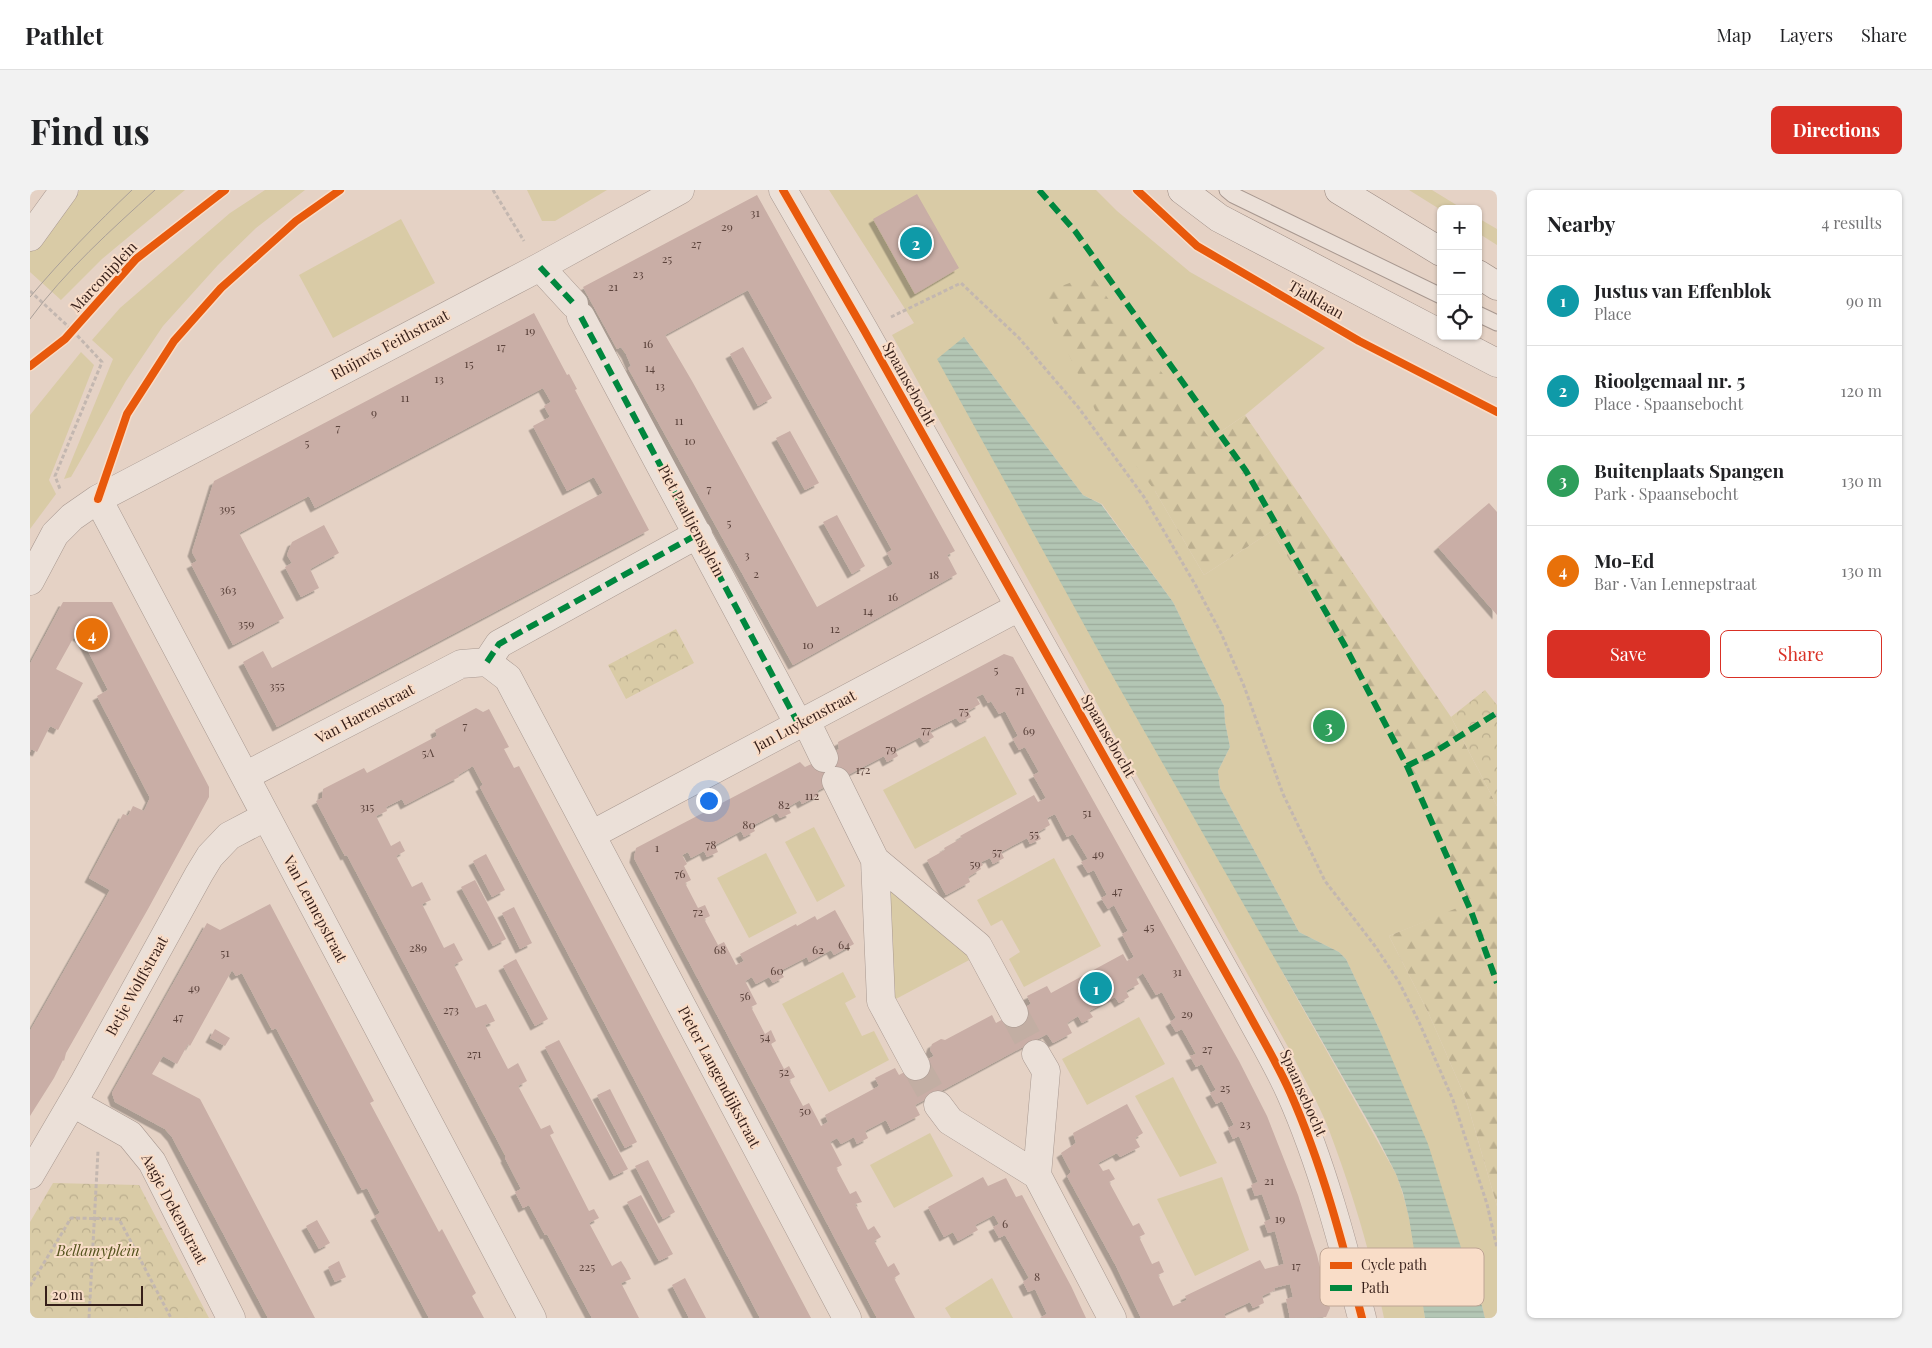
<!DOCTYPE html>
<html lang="en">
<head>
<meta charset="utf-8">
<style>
  body { margin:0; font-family:"Playfair Display",serif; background:#f2f2f2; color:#202124 }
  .controls { position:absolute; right:15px; top:15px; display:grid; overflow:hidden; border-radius:8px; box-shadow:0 1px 4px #0004 }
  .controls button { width:45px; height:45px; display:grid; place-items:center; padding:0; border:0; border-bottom:1px solid #e0e0e0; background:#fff; color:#202124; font:25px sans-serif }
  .scale { position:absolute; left:15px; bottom:12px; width:98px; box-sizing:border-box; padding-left:5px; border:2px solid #361f19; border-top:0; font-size:14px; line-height:18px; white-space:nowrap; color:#361f19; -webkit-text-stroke:4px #f9ddc8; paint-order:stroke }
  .you { position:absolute; left:678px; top:610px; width:18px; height:18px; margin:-12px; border:4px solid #fff; border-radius:50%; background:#1a73e8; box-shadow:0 0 0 8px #1a73e833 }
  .badge { display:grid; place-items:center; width:32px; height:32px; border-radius:50%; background:#d93025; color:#fff; font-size:16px; font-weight:700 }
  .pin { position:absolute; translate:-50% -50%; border:2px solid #fff; box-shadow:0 1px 5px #0006 }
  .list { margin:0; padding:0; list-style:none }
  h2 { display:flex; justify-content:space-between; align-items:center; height:65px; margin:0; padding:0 20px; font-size:21px }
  h2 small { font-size:16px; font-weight:400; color:#757577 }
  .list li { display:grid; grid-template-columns:32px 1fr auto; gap:15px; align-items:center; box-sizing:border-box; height:90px; padding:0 20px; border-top:1px solid #e0e0e0 }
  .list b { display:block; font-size:19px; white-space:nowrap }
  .list p { margin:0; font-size:16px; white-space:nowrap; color:#757577 }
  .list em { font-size:16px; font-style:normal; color:#757577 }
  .actions { display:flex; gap:10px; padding:15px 20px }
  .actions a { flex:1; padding:11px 0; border:1px solid #d93025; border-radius:8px; text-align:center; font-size:18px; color:#d93025 }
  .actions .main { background:#d93025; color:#fff }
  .icon { flex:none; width:28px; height:28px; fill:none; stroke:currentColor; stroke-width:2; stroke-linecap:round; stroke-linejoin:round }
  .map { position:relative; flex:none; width:1467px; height:1128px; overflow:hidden; border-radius:8px }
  header { display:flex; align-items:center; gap:30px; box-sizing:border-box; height:70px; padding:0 25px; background:#fff; border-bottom:1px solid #e0e0e0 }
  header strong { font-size:24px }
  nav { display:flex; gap:28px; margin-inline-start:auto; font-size:18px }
  .intro { display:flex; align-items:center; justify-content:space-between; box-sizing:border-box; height:120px; padding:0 30px }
  h1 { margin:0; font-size:35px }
  .button { padding:12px 22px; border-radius:8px; background:#d93025; color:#fff; font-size:18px; font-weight:700 }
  main { display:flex; gap:30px; padding:0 30px }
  aside { flex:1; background:#fff; border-radius:8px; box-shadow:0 1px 4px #0004 }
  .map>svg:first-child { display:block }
  .green { fill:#d9cba6 }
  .forest { fill:url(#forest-firs) }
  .park { fill:url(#park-crowns) }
  .water { fill:url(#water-rules) }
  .building { fill:#c9aea6; fill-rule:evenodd; filter:url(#shadow) }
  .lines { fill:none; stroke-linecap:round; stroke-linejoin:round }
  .street-tunnel { stroke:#c2aea3; stroke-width:28; stroke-dasharray:28 14; stroke-linecap:butt }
  .lane-casing { stroke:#a89890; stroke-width:17 }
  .street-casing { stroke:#a89890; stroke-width:29 }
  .secondary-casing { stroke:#98877f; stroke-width:29 }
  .path { stroke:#c3b7b0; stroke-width:3; stroke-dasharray:4 2.5; stroke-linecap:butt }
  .lane { stroke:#ebe0d8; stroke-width:15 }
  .street { stroke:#ebe0d8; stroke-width:28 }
  .secondary { stroke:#ebe0d8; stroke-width:28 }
  .tram { stroke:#aaa099; stroke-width:1 }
  .quiet { stroke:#00873e; stroke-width:6; stroke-dasharray:12 6; stroke-linecap:butt }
  .cycleway-casing { stroke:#f9ddc8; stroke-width:11 }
  .cycleway { stroke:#e8590c; stroke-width:8 }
  .labels { text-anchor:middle; stroke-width:4; stroke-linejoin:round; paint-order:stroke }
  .number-label { font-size:12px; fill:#5b433c }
  .street-label { font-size:15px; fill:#361f19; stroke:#f9ddc8 }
  .park-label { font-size:15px; font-style:italic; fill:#54531d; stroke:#f9ddc8 }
  .key { fill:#f9ddc8; stroke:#bea494; stroke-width:1 }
  .key-label { font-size:14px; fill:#361f19 }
</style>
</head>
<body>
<header>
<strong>Pathlet</strong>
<nav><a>Map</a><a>Layers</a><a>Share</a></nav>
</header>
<div class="intro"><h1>Find us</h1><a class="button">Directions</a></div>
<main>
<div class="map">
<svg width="1467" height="1128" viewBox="0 0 1467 1128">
  <defs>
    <pattern id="forest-firs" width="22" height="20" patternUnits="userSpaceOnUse" patternTransform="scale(1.25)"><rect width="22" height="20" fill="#d9cba6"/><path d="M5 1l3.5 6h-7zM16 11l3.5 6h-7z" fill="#bbae8e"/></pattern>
    <pattern id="park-crowns" width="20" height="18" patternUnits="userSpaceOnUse" patternTransform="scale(1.25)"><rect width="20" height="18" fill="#d9cba6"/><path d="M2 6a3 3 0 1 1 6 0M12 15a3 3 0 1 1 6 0" fill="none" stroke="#bbae8e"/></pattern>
    <pattern id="water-rules" width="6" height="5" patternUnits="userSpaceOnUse" patternTransform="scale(1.25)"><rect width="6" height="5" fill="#b3c6b4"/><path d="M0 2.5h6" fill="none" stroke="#9baa9a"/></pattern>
    <filter id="shadow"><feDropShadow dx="-4.5" dy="4.5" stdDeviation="0" flood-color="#0004"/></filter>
  </defs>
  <rect width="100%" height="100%" fill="#e5d2c5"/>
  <path class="green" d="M50,0H155L72,69L31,110L0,82V61L22,32Z
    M235,0H275L226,38L188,75L133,136L96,191L41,287L34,289L83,169L62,150L90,118L200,23Z
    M497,0H577L525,31H512Z
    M799,0H1066L1087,21L1160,82L1295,158L1215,225L1180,249L1125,301L1174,385L1242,341L1316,463L1380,579L1439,714L1359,746L1398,822L1436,909L1467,1016V1128H1455L1452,1116L1351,843L1316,769L1309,762L1269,742L1190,598L1188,581L1200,557L1195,532L1194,516L1143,412L1072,314L1053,305L934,147L1255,787L1366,984C1383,1029 1389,1080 1395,1128H1354C1341,1064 1322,1001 1299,940C1289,914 1274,889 1262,864L862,145L884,133Z
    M1379,0H1402L1433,19L1411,20Z
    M1448,28L1467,39V55L1448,43Z
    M371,29L405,93L303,148L269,85Z
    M51,162L64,175L19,290L26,304L0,339V225Z
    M955,546L987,604L885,659L853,600Z
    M784,637L815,696L787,712L755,652Z
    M736,663L767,723L719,748L687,688Z
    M1024,668L1071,756L994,797L979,769L990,762L972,730L961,736L947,710Z
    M864,700L943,768L864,810L856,705Z
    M813,782L826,807L815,813L832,846L844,841L859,870L799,902L752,814Z
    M1109,827L1135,874L1057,915L1032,869Z
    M1143,887L1187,973L1150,987L1105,906Z
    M900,943L923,986L864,1018L840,975Z
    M1192,987L1219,1060L1165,1086L1127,1009Z
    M962,1088L983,1128H921L915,1118Z"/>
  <path class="forest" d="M1061,85L1180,249L1215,225L1421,527L1467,616V1016L1436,909L1398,822L1359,746L1439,713L1380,579L1316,463L1242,341L1174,385L1125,301L1066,222L1010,104Z"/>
  <path class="park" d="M646,439L664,473L596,509L578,475Z
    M1455,500L1467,515V616L1421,527Z
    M23,993L109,995L179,1128H0V1032Z"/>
  <path class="water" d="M934,147L1053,305L1071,314L1143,412L1194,516L1195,532L1200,557L1188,581L1190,598L1269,742L1309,762L1316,769L1351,843L1398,954L1434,1067L1452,1116L1455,1128H1395L1379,1028L1373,1003L1366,984L1346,945L1078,478L907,169Z"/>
  <path class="building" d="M887,4L929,78L885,104L843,29Z
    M727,5L925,361L917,365L927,384L763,475L598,178L601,176L596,164L591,157L587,159L553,97ZM718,100L862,360L857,363L863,374L787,417L662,191L635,145Z
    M504,123L537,185L539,184L547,199L545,200L619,340L247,537L213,472L233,461L242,478L573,303L564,287L537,301L503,236L520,227L514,216L521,212L513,198L285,318L279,306L209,343L254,428L203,455L161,374L167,371L162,362L184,291Z
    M713,157L742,208L728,216L700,164Z
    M760,241L789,293L775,300L746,248Z
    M1459,313L1467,322V425L1408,357Z
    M807,325L835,376L822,384L793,332Z
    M294,335L309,363L280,379L289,398L271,407L255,377L262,373L257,365L262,352Z
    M33,412H82L179,597V607L118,719L36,863L34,871L33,870L24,888L0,926V841L80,700L59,688L93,624L98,626L103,616L114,621L120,608L67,506L78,500L52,449L45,445L26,479L53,493L28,540L20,536L7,562L1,559L0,562V474Z
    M974,464L983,467L1209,871L1237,926L1268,1005L1287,1065L1300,1118L1296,1127L1260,1128L1256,1109L1263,1107L1260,1094L1244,1098L1245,1100L1232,1106L1234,1113L1223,1118L1220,1112L1194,1124L1196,1128H1111L1086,1076L1037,986L1041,982L1031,963L1046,953L1043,943L1097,914L1113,943L1105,948L1110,957L1090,967L1087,963L1068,973L1073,981L1079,979L1085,989L1079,992L1103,1036L1109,1033L1115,1044L1109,1047L1122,1074L1129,1071L1134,1082L1128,1085L1143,1116L1157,1110L1155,1106L1230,1070L1235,1079L1254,1074L1245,1041L1238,1043L1234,1032L1241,1029L1232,1004L1225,1006L1221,995L1228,992L1215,960L1209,946L1203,949L1198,938L1204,935L1192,911L1186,914L1180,903L1186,900L1172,874L1166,877L1160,866L1166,864L1152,839L1146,842L1140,832L1146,828L1132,802L1126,805L1113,783L1106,788L1109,794L1096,801L1099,807L1089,813L1085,807L1059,821L1063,827L1052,833L1048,826L1037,833L1042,843L1023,853L1017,844L885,915L890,925L861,940L856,930L835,941L838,948L827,954L824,947L811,954L807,948L800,952L812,975L806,978L820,1004L826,1001L832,1012L825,1014L838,1040L844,1036L851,1047L844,1051L858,1077L864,1073L870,1084L864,1088L885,1128H847L604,668L606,658L770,572L775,577L794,568L809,559L808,552ZM953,504L958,513L961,511L969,524L975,521L988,546L983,549L989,560L995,557L1009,582L1003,585L1016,608L1008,612L1004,605L930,646L932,648L914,658L915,660L897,670L916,705L940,692L938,687L951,679L950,677L953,675L951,672L960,668L963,674L974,668L971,662L997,648L1000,654L1011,649L1008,642L1020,635L1017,628L1025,624L1037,647L1043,644L1058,669L1051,672L1058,683L1064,680L1077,705L1071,708L1078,719L1084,715L1098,741L1092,744L1104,767L1097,771L1093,764L1021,803L1017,796L997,806L1001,814L966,833L962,825L915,850L911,849L902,854L900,860L904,866L869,885L865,878L845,888L849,896L795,925L798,932L791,936L779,913L773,916L759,890L765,887L759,876L754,879L741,854L746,851L741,840L735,844L721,817L727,814L715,791L722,787L726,794L739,787L743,793L754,787L750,781L777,767L779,772L801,760L804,765L824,754L805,720L787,730L785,726L767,736L766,734L710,764L714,771L706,775L694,752L688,755L674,729L680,726L675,715L668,718L655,693L661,690L654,676L657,674L652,665L658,662L661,668L674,661L677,667L688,662L685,655L711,641L714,647L725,641L722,636L747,623L750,628L761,623L758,617L770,610L772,614L789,605L787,601L854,566L857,572L868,566L865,560L890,547L894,553L904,547L900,541L926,528L930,533L941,527L938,521L950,514L946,507Z
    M446,518L453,522L459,519L479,557L474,559L484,578L489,576L781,1128H730L450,597L453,595L443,576L428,585L429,587L394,605L375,615L372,609L356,617L357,621L346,626L361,656L370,651L375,661L366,666L382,697L392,692L401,710L392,714L414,758L424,753L433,770L424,775L446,818L456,814L460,821L465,831L455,835L478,879L488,873L497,891L488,896L511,939L520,935L524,943L520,945L559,1021L564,1019L569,1028L559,1033L582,1076L591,1071L596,1079L601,1089L591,1093L609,1128H562L517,1044L515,1045L499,1015L493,1018L485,1002L491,999L475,968L476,967L317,665L315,666L286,611L292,608L293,599L334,578L337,583L407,546L405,540Z
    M456,664L475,700L462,707L443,671Z
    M445,690L476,749L463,756L431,697Z
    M240,714L344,911L340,913L409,1042L412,1039L446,1103L442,1106L454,1128H399L345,1026L350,1023L337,998L332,1000L246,838L242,840L212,783L206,786L202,780L160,856L158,854L147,874L133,866L122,884L170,909L285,1128H238L142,947L135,939L85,912L82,903L177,733L190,740Z
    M484,717L502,753L490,759L472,723Z
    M486,769L518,829L505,836L473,776Z
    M185,839L200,848L195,856L180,848Z
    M529,850L598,979L584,986L515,857Z
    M580,899L607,952L595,958L567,905Z
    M618,970L645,1022L633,1029L605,976Z
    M953,987L958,996L976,988L986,1007L992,1005L1041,1096L1056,1128H1010L1017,1124L1005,1099L998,1102L993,1092L999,1088L975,1045L969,1048L963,1037L969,1034L964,1025L945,1035L948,1040L928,1051L923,1042L914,1047L898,1017Z
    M611,1005L643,1064L629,1071L597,1012Z
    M287,1030L300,1053L289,1059L276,1036Z
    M309,1071L316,1087L305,1092L298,1077Z
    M655,1088L676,1128H659L642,1095Z"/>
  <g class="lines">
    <path class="street-tunnel" d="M984,823L1006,864
      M886,876L908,915"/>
    <g class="lane-casing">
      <path id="lane" d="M1197,0L1203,5L1411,106
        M1448,124L1467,133"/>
    </g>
    <g class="street-casing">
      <path id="street" d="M753,0L834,140L1215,817C1230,845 1247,873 1260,902C1292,974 1312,1051 1332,1128
        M0,47L34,0
        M510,77L544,114
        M551,127L769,535
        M68,309L502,1128
        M0,391L25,344L42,327L68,309L510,77L650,0
        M457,472L469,454L668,344
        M776,531L794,568
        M215,586L431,474L457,472L478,488L817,1128
        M806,591L845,670
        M561,645L989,417
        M886,876L851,811L845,670L948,756L984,823
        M43,913L100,945L122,972L201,1128
        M908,915L920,931L1007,985L1016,881L1006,864
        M0,985L55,891L169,684L180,666L199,646L235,627
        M1007,985L1082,1128"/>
    </g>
    <g class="secondary-casing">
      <path id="secondary" d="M1152,0L1189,28L1411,144
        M1309,0L1411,62
        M1448,84L1467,96
        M1415,146L1467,173"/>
    </g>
    <path class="path" d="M463,0L494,51
      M0,101L42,140L72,172L25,286L30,299
      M861,127L931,93L989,148L1048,217L1114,307L1166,396L1191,443L1214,496L1253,604L1295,691L1345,756L1369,792L1389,832L1423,910L1457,1014L1467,1058
      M1465,524L1467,527
      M0,1096L41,1028L89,1029L141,1128
      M59,1128L68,961"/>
    <use href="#lane" class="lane"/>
    <use href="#street" class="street"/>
    <use href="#secondary" class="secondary"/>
    <path class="tram" d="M0,107C32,69 66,34 102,0
      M0,129C35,81 81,40 125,0"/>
    <path class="quiet" d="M1009,0L1045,41L1216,281L1314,454L1377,576L1441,721L1467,793
      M510,77L544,114
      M551,127L769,535
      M457,472L469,454L668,344
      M1377,576L1403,563L1465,524"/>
    <g class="cycleway-casing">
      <path id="cycleway" d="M753,0L834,140L1215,817C1230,845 1247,873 1260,902C1292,974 1312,1051 1332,1128
        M1107,0L1167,56L1329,151L1467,222
        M0,176L35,149L106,69L195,0
        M68,309L97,224L144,151L191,98L266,31L310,0"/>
    </g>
    <use href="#cycleway" class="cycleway"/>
  </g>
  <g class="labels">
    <g class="number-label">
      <text x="725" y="27">31</text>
      <text x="697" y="41">29</text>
      <text x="666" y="58">27</text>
      <text x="637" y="73">25</text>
      <text x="608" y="88">23</text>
      <text x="583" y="101">21</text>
      <text x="500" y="145">19</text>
      <text x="618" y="158">16</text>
      <text x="471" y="161">17</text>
      <text x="439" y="178">15</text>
      <text x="620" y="182">14</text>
      <text x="409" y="193">13</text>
      <text x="630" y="200">13</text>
      <text x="375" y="212">11</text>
      <text x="344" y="227">9</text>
      <text x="649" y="235">11</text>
      <text x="308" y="242">7</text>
      <text x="660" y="255">10</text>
      <text x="277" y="257">5</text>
      <text x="679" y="303">7</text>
      <text x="197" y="323">395</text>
      <text x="699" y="337">5</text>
      <text x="717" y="369">3</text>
      <text x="726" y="388">2</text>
      <text x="904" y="389">18</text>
      <text x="198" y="404">363</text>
      <text x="863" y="411">16</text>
      <text x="838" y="425">14</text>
      <text x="216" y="438">359</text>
      <text x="805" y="443">12</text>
      <text x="778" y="459">10</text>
      <text x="966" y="484">5</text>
      <text x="247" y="500">355</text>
      <text x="990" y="504">71</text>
      <text x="934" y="525">75</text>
      <text x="435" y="540">7</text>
      <text x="896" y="544">77</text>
      <text x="999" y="545">69</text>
      <text x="861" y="563">79</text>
      <text x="398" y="567">5A</text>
      <text x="833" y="584">172</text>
      <text x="782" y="610">112</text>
      <text x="754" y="619">82</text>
      <text x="337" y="621">315</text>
      <text x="1057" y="627">51</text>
      <text x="719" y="639">80</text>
      <text x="1004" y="648">55</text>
      <text x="681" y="659">78</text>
      <text x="627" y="662">1</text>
      <text x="967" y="666">57</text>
      <text x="1068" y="668">49</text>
      <text x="945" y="678">59</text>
      <text x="650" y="688">76</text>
      <text x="1087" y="705">47</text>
      <text x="668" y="726">72</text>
      <text x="1119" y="741">45</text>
      <text x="814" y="759">64</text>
      <text x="388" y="762">289</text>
      <text x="690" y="764">68</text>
      <text x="788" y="764">62</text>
      <text x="195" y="767">51</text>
      <text x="747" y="785">60</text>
      <text x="1147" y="786">31</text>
      <text x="164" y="802">49</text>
      <text x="715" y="810">56</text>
      <text x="421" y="824">273</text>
      <text x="1157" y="828">29</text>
      <text x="148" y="831">47</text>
      <text x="735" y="851">54</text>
      <text x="1177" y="863">27</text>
      <text x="444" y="868">271</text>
      <text x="754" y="886">52</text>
      <text x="1195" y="902">25</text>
      <text x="775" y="925">50</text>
      <text x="1215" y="938">23</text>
      <text x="1239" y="995">21</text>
      <text x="1250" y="1033">19</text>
      <text x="975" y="1038">6</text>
      <text x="1266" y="1080">17</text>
      <text x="557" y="1081">225</text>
      <text x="1007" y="1091">8</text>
    </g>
    <g class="street-label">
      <text transform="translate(74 87) rotate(-47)" y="5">Marconiplein</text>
      <text transform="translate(1286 110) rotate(30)" y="5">Tjalklaan</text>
      <text transform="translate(360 155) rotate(-28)" y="5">Rhijnvis Feithstraat</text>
      <text transform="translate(879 194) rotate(61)" y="5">Spaansebocht</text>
      <text transform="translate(661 331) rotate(62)" y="5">Piet Paaltjensplein</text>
      <text transform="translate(335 524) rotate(-28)" y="5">Van Harenstraat</text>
      <text transform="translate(775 531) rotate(-28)" y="5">Jan Luykenstraat</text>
      <text transform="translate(1078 546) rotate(60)" y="5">Spaansebocht</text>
      <text transform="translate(285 719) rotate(62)" y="5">Van Lennepstraat</text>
      <text transform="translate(107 796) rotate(-61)" y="5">Betje Wolffstraat</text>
      <text transform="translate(689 887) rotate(62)" y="5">Pieter Langendijkstraat</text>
      <text transform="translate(1273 903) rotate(66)" y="5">Spaansebocht</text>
      <text transform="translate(144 1019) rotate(62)" y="5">Aagje Dekenstraat</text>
    </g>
    <g class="park-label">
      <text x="68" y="1066">Bellamyplein</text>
    </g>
  </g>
  <rect x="1290" y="1058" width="164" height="58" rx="8" class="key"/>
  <rect x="1300" y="1072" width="22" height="7" fill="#e8590c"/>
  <rect x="1300" y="1095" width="22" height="6" fill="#00873e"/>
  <g class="key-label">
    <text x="1331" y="1080">Cycle path</text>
    <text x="1331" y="1103">Path</text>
  </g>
</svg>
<div class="controls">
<button>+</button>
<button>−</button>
<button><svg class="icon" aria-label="locate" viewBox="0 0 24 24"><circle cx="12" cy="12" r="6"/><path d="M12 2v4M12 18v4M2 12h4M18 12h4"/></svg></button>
</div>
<div class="scale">20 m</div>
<div class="you"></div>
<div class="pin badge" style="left:1066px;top:798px;background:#0f9aa8">1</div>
<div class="pin badge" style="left:886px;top:53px;background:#0f9aa8">2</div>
<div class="pin badge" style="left:1299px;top:536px;background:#2e9e5b">3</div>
<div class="pin badge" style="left:62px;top:444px;background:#e8710a">4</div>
</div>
<aside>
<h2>Nearby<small>4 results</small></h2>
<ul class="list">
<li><span class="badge" style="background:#0f9aa8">1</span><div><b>Justus van Effenblok</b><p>Place</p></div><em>90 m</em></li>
<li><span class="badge" style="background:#0f9aa8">2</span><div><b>Rioolgemaal nr. 5</b><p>Place · Spaansebocht</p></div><em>120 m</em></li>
<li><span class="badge" style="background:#2e9e5b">3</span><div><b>Buitenplaats Spangen</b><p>Park · Spaansebocht</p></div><em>130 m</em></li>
<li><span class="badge" style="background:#e8710a">4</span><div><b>Mo-Ed</b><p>Bar · Van Lennepstraat</p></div><em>130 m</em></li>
</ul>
<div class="actions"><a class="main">Save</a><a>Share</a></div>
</aside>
</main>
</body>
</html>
